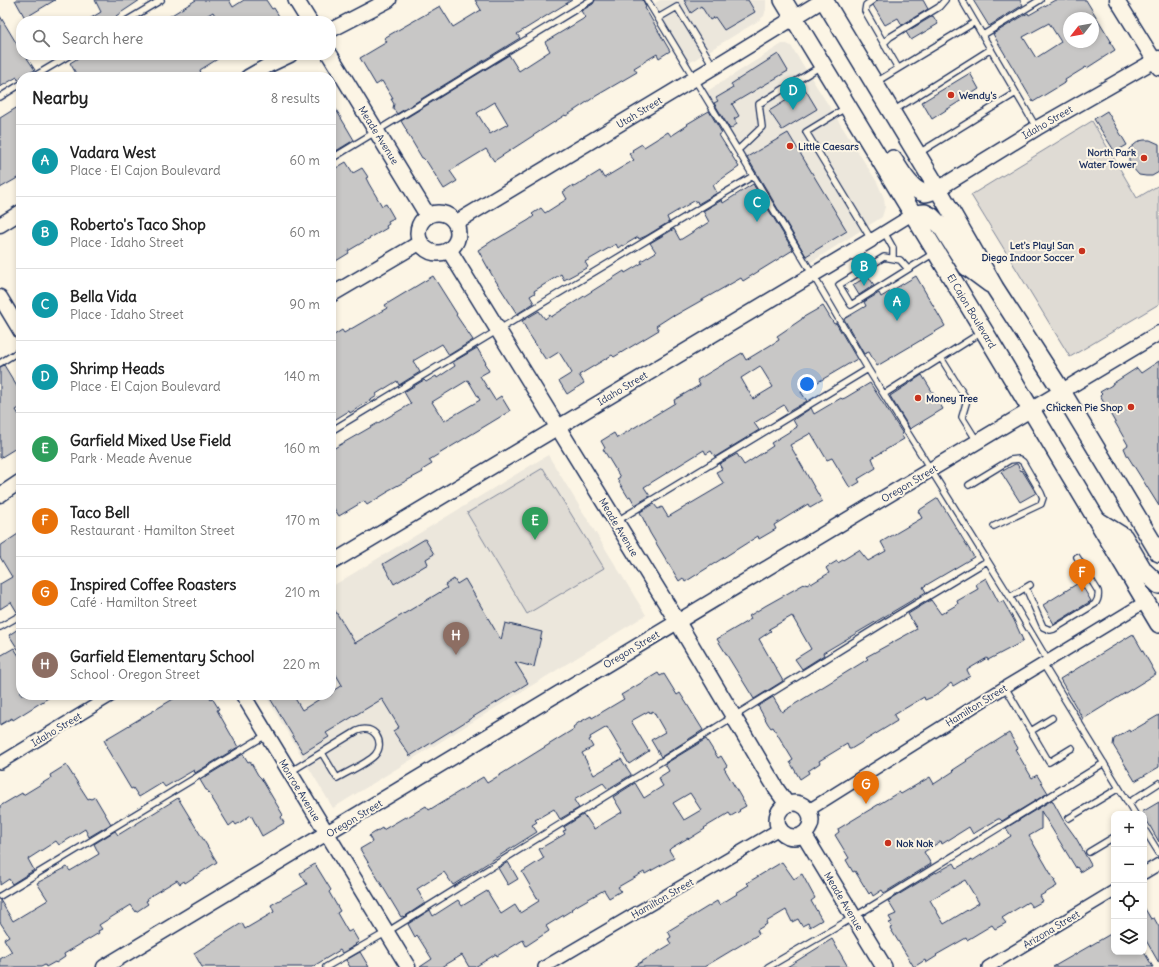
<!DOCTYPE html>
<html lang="en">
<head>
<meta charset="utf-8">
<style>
  body { margin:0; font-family:Delius,sans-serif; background:#f2f2f2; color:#222 }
  .controls { position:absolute; right:12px; bottom:12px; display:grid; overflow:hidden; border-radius:8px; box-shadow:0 2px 6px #0003 }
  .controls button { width:36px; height:36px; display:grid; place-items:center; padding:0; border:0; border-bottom:1px solid #e0e0e0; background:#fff; color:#222; font:20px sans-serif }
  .compass { position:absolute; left:1063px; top:12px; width:36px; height:36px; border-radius:50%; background:#fff; box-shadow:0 2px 6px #0003; rotate:239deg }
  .you { position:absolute; left:807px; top:384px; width:14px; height:14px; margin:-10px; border:3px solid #fff; border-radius:50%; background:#1a73e8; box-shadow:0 0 0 6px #1a73e833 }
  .badge { display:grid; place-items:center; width:26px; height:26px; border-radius:50%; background:#7c3aed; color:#fff; font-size:13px; font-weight:700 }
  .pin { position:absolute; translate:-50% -33px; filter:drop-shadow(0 1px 2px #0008) }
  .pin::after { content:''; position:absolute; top:21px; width:14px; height:12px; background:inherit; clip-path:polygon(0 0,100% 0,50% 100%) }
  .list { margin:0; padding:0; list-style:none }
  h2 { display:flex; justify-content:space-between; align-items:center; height:52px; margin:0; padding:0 16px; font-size:17px }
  h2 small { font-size:13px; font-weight:400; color:#767676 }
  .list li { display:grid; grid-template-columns:26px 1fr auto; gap:12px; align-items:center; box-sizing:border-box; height:72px; padding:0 16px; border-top:1px solid #e0e0e0 }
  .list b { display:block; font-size:15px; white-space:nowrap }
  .list p { margin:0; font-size:13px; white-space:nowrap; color:#767676 }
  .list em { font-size:13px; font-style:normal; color:#767676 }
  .icon { flex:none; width:22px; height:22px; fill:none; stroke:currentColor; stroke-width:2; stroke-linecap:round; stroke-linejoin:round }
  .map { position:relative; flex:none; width:1159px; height:967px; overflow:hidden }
  .search { position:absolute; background:#fff; box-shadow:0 2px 6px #0003; left:16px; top:16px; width:320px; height:44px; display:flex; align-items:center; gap:10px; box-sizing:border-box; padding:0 14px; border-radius:16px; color:#767676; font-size:15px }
  .panel { position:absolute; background:#fff; box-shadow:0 2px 6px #0003; left:16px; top:72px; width:320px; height:628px; border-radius:16px }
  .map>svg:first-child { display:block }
  .built { fill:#ece7dc }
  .green { fill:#dfdbd4; stroke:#7d8599 }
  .building { fill:#c8c7c6; stroke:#1b2f5e; fill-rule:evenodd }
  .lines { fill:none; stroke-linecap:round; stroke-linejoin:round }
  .service-casing { stroke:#1b2f5e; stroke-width:8 }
  .minor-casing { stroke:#1b2f5e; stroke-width:14 }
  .tertiary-casing { stroke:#1b2f5e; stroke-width:17 }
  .secondary-casing { stroke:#1b2f5e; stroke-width:18 }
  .primary-casing { stroke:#1b2f5e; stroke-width:20 }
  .service { stroke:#fcf5e5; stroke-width:5.5 }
  .minor { stroke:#fcf5e5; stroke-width:11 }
  .tertiary { stroke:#fcf5e5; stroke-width:14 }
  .secondary { stroke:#fcf5e5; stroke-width:15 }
  .primary { stroke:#fcf5e5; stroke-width:17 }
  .poi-dot { fill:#c8321e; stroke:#fcf5e5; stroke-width:1.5 }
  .labels { text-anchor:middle; stroke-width:4; stroke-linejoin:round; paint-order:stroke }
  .poi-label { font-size:10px; font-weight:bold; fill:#1b2f5e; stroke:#fcf5e5; text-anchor:start }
  .street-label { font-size:10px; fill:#1b2f5e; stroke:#fcf5e5 }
</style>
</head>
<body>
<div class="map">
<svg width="1159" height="967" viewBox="0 0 1159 967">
  <rect width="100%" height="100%" fill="#fcf5e5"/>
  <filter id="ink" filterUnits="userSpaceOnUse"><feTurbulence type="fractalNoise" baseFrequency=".025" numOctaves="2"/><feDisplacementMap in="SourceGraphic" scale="8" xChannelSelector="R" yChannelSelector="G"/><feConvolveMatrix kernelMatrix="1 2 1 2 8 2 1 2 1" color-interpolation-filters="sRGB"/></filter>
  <g filter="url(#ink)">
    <path class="built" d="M660,0H766V9L764,16L758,21L689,63L652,5Z
      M782,44H787L791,46L877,182L884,198L885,207L882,217L808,264L706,92Z
      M548,455L646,615L333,808L265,695H331V587Z"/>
    <path class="green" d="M1092,121L1137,198L1159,185V304L1070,357L971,195Z
      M543,468L604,568L527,614L467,513Z"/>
    <path class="building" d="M15,0H55L25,18Z
      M95,0H140L116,16L119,21H86L101,12Z
      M196,0H229L233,7L244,0H266L272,9L274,8L282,21H218L213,12L198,21H162Z
      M475,0H572L517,34L520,38L397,114L393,108L394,104L391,99H393L382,81L376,85L360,58L387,42L384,38L440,6L453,27L481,10Z
      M595,0H643L646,7L645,8L670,51L659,58L657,54L634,68L637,72L596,96L566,116L565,115L494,161L486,149L450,171L457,181L444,189L427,162L423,158H422L406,131H407L401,121L509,55L519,71L550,51L545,42L583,19L585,17L581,11L593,4ZM495,102L508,124L490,134L477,113Z
      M684,0H748L755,12L724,30L715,17L710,20L701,6L691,13Z
      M878,0H923L928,9L902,25L898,18L885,25L873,5Z
      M973,0H1020L1023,5L989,26Z
      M1055,0H1086L1111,41L1110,42L1115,50L1087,68L1086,67L1065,80L1066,82L1033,102L993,34L1028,13L1029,15ZM1069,18H1093V42H1069ZM1049,23L1061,42L1036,58L1023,37Z
      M0,16L21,51V55H25L35,70L21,77L18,80L17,77L0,87Z
      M933,16L938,24L911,40L906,32Z
      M778,54L788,71L732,104L739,116L734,119L737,124L730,129L714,103L718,101L716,98L733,88L731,84Z
      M83,55H224L200,70L201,73L193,77H78L70,63Z
      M970,73L979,89L932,119L922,102Z
      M805,89L817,109L782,130L769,111Z
      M331,101L354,140L331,154Z
      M21,105V176L0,188V118Z
      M709,111L722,133L719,135L739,167L713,185L717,193L698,204L697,201L695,202L694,201L667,217L669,222L646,236L639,239L638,237L623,246L622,245L618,248L616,244L585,262L588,267L577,273L564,280L561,274L534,291L535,293L530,296L534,303L517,314L492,275L478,250L495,239V240L529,220L534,216L532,214L541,208L545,213L567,199L563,192L573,185L574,187L600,171L604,178L634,160L629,154L633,151L632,150L642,144L644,147L668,132L671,136L688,125L687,124Z
      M1107,111L1127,145L1115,152L1094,119Z
      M788,133L847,231L806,256L747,157Z
      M1144,140H1150L1159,144V172L1152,176H1146L1139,175L1131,166L1129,161V149L1139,141Z
      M346,162L353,173L362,168L368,177L366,178L369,184L382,206L386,204L394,218L388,221L389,224L386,226L387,228L348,251L349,253L331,264V171Z
      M753,184L793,250L743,281L741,278L674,316L673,315L656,326L659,330L614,357L612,355L579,375L584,383L567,394L559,381L572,373L559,352L546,360L529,334L522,321L539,311L545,319L550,315L551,317L624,271L625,273L642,263L641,261L656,252L650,243L674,229L680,240L709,222L703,211L722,200L723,203Z
      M433,276L457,314L456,315L473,340L449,355L442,344L413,361L420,372L399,385L397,381L376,394L377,396L350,413L349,411L331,422V337L342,330L344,333L387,308L385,305Z
      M868,276L874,285L859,295L853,285Z
      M916,276L945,326L877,366L869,352L864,354L844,319L866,306L864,302L879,293L881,297Z
      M823,306L834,324L836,323L857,359L801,392L807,401L788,412L784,405L754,423L759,430L715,457L711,451L706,454L704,450L644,487L650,496L635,505L630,496L628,497L617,479L620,477L603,449L605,448L601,441L614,433L617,438L675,403L674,400L700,385L697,380L742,353L746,360L779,340L777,336L802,319V318ZM760,366L773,387L753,399L741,378Z
      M477,348L486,363L485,364L489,371L480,376L495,400L501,396L510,411L429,460L432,464L422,470L423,472L387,491L388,492L367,505L364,501L339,516L331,504V450L411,404L404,392L424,380L426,382L436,376L437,378L455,366L453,362ZM468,380L480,400L444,421L432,402Z
      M1159,361V506L1127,455L1124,448L1128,445L1100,396L1102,394L1100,392L1112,385V384L1137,368L1141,373Z
      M4,365L21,393V407L16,410L21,418V445L0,458V367Z
      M922,375L943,409L910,429L890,396Z
      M870,383L903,434L901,435L904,439L872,458L876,468L858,479L860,482L850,488L832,458L827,460L811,433L790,445L822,501L810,508L808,504L774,525L776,529L771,532L759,539L758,536L685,582L683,578L679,581L650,533L640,512L654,504L658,509L662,507L668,517L724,484L716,472L722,469L719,464L737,454L744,465L773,446L771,443L797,427L793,420L811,408L814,414L841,398L842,399L845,398Z
      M1015,464H1017L1021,471L1022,470L1036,493L1020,502L1001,472Z
      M938,498L974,557L923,587L926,592L823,653L824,655L802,669L795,659L811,649L792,616L769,629L771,631L759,639L783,681L754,699L717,639L751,619L749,616L765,606L806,583L807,584L810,582L811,584L829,573L826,568L827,567L837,561L838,563L859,550L868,561L886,551L881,542L922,518L918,511Z
      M21,532V611L17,612L11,602L0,609V584L12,577L0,557V546Z
      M425,539L434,554L426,559L428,564L394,584L383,564Z
      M986,578L999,603L1003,601L1014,620L1023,640H1022V642L988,660L987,658L967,670L970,676L953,686L951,683L935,696L925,700L924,697L894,715L897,721L851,749H849L847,744L819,761L820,763L808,771L809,773L800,779L790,762L793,760L773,727L771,728L768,724L758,706L773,697L782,712L868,659L866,657L917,629L908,614L931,600L941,614L958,604L957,601L978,589L976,584Z
      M454,579L457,584L465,579L501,640L505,623L542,632L534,667L515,662L528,683L410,756L393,731L399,727L382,699L326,733L329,737L303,753L268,695H293L302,710L326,695H331V692L342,685L331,666V604L355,643L447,588L445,585Z
      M1080,582L1091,601L1054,624L1043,605Z
      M21,627V654L9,635Z
      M1133,634L1156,674L1083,719L1060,679Z
      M14,648L21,659V695H53L13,720L12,718L0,725V656Z
      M658,673L660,676L664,674L677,695L680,693L703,730L661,757L651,740L665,732L653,711L650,713L649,711L631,721L649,751L629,764L607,727L590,737L591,739L589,740L593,747L582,753L594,775L621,759L631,774V775L608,789L603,783L574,800L579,808L560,819L554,809L535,820L537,822L532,825L537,832L453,885L444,872L417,889L425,903L404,917L403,916L401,917L360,849L372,842L369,836L382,828L383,830L405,817L406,818L426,806L429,810L483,777L487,783L574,729L573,727L578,723L591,716L592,718L624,699L621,695Z
      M180,695H208L211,699L212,698L219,709L217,710L238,747L195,773L194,770L165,787L162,783L139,797L133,788L131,789L106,747L107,746L104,740Z
      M1159,715V767L1135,781L1113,745L1114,739L1129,730L1130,732Z
      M1009,733L1018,748L1015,749L1032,778L1037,775L1048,793L1002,821L1000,819H998L973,834L969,827L942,844L941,841L924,852L931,864L884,893L882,890L873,896L871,892L869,894L855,871L853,872L846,860L849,858L835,835L839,832L838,829L899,792L901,794L930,777L934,784L954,771L953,770L967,761L966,760Z
      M706,739L718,758L721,756L727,766L724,768L746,806L739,810L740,811L731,816L729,813L704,828L705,829L689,839L688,838L671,848L669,850L674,858L645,874L644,872L618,887L621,891L609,898L604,890L571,909L572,910L546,926L549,931L526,946L523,940L497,956L496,954L475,967H469L462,955L442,967H420L432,959L417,935L415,937L408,924L430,910L433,916L458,900L462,906L487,891L501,914L515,905L520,913L539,901L522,872L544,858L539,849L565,834L563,831L566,830L564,827L583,815L585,818L586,817L594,829L622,812L613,797L635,783L644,798L663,786L658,778L669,771L665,764ZM690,793L701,810L684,820L673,803Z
      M243,754L248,762L250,761L258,775L261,778L283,815L281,817L284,823L262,836L251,815L236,825L234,822L229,826L207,790H206L200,780Z
      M66,765L88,799L90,798L91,799L95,797L111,824L89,837L85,829L59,845L56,841L28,859L34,870L12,884L9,879L0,885V806L22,793L23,795L51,778L50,775Z
      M178,798L217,862L185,883L184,881L180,884L177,880L147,898L148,900L146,901L148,904L136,912L131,905L99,925L102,929L98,931L99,933L64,954L65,957L56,963L55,962L46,967L45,965L41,967H0V959L12,952L4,939L9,936L0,922V900L13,921L48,900L37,883L67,867L70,871L99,854L94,844L115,831L118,835Z
      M1052,800L1063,820L1076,838L1091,865L1080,872L1077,867L1076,868L1041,811V829L1029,836L1055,881H1054L1057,886L1040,896L1043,901L1032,907L1028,902L1002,918L1006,923L995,929L992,925L967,940L966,938L936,955L937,956L926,963L925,960L914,967L890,928L892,927L889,923L892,922L889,917L896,914L888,901L936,872V873L954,863L957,868L971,860L972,861L1011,836L1006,828ZM965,880L979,903L944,924L930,900Z
      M1159,802V842L1142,812Z
      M508,862L518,879L508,885L498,868Z
      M782,862L794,879L802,874L815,898L811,901L822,920L810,927L808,923L802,926L798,919L792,922L786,910L766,922L767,924L757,930L759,934L704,967H633L671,944L668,939L671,937L668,931L717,901L719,905L737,894L736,893L749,885L747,883Z
      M315,864L331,890L329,892L340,911L337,913L348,932L352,930L359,942L355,944L356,945L342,953L340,950L312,967H202L194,953L242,923L245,929L274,912L271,905L307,884L300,873Z
      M1144,907L1151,919L1154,918L1159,927V963L1144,937Z
      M1114,932V952H1144L1153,967H1053Z
      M832,939L848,967H787L816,949Z
      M360,952L369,967H350L346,960Z"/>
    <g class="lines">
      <g class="service-casing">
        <path id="service" d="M647,0L813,275L868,369L1010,597L1048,661
          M873,0L866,5L865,11L898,68
          M962,0L1036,127
          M658,18L677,7L714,67
          M126,21L161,0
          M983,35L1040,0
          M885,46V42L890,37L939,7L945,0
          M33,77L70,55
          M876,82L975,22
          M0,97L21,84
          M847,107L806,132L871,239
          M893,111L991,49
          M738,150L762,127L759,104L821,66
          M919,153L1016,93
          M331,159L591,0
          M884,232L893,248V258
          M908,269L900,260L884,257L839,285L851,305L934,253
          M941,358L982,332
          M0,363L21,350
          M884,394L941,358L967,400L962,417L977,441
          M331,431L753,176
          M969,485L1010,460L1019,459L1023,462L1041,493L1043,498L1041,504L994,526
          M617,521L868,369
          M1026,588L1043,627L1050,630L1054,629L1095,604C1098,600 1099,596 1098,591L1077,557
          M1010,597L1030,585
          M0,627L21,615
          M1043,664L1135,814
          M1005,687L1049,762L1072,748
          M1031,731L1052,718
          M290,772L357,731C374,723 386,743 375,755C368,763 347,772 337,778L322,753
          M1128,803L1159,783
          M1069,818L1119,788
          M1144,829L1159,853
          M1089,852L1114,837
          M0,896L266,735
          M326,967L387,932L879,626L987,561
          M768,967L854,917L1104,763"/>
      </g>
      <g class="minor-casing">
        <path id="minor" d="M871,240L913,214
          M0,763L112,695
          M809,810L1005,687L1145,602
          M1144,873L1159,864
          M544,967L779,829
          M988,967L1114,891"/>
      </g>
      <g class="tertiary-casing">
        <path id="tertiary" d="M1117,0L1159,68
          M331,30L389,0
          M248,77L269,65L290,55
          M938,189L1037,128L1159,58
          M455,223L714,67L823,0
          M0,225L21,212
          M331,295L421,242
          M0,297L21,332
          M0,495L21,481
          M331,563L871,240
          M243,695L408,967
          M104,967C379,804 651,637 925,473C1003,426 1081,379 1159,333"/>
      </g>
      <g class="secondary-casing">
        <path id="secondary" d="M296,0L309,21
          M330,55L428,216
          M418 233a20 20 0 1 1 40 0a20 20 0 1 1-40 0Z
          M449,250L677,621L777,790L787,804
          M777 820a17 17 0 1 1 34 0a17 17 0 1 1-34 0Z
          M804,835L884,967"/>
      </g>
      <g class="primary-casing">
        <path id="primary" d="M783,0L984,331L1159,624
          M824,0L938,189L995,288L1061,390L1159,553
          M893,159C899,169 912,192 925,193C929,193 934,190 938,189
          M913,214L925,213L931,216L941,226L967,267L990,284
          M1100,522L1124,537L1144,571L1159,585"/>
      </g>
      <use href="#service" class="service"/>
      <use href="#minor" class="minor"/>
      <use href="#tertiary" class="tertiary"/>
      <use href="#secondary" class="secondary"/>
      <use href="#primary" class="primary"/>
    </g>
  </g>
  <g class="poi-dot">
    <circle cx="951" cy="95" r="4"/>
    <circle cx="790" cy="146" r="4"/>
    <circle cx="1144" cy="158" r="4"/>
    <circle cx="1082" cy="251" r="4"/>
    <circle cx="918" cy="398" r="4"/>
    <circle cx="1131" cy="407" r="4"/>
    <circle cx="888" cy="843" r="4"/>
  </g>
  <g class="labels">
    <g class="poi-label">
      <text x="959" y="99">Wendy's</text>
      <text x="798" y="150">Little Caesars</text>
      <text x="1136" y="156" text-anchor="end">North Park<tspan x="1136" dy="12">Water Tower</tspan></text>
      <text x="1074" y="249" text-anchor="end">Let's Play! San<tspan x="1074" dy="12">Diego Indoor Soccer</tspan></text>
      <text x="926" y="402">Money Tree</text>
      <text x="1123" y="411" text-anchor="end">Chicken Pie Shop</text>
      <text x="896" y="847">Nok Nok</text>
    </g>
    <g class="street-label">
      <text transform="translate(639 112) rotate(-31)" y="4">Utah Street</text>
      <text transform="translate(1047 122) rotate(-30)" y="4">Idaho Street</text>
      <text transform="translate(379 135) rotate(58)" y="4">Meade Avenue</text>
      <text transform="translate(972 311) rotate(59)" y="4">El Cajon Boulevard</text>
      <text transform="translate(622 388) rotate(-31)" y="4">Idaho Street</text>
      <text transform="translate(909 483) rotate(-31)" y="4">Oregon Street</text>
      <text transform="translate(619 527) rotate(59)" y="4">Meade Avenue</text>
      <text transform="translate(631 649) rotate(-31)" y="4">Oregon Street</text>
      <text transform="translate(976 705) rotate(-32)" y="4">Hamilton Street</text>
      <text transform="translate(56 729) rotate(-31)" y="4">Idaho Street</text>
      <text transform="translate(300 790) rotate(59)" y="4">Monroe Avenue</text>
      <text transform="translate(354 818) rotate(-31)" y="4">Oregon Street</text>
      <text transform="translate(662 898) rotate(-30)" y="4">Hamilton Street</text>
      <text transform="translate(844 901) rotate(59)" y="4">Meade Avenue</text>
      <text transform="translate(1051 929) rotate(-31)" y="4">Arizona Street</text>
    </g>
  </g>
</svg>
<div class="controls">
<button>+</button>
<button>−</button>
<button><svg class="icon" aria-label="locate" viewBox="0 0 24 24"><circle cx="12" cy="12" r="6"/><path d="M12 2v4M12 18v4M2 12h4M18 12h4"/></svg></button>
<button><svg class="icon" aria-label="layers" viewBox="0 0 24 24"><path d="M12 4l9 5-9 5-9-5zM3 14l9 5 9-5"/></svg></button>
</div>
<svg class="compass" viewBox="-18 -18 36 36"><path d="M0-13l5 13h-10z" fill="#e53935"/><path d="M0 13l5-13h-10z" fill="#767676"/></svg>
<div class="you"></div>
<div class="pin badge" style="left:897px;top:321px;background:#0f9aa8">A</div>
<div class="pin badge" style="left:864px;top:286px;background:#0f9aa8">B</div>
<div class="pin badge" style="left:757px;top:222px;background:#0f9aa8">C</div>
<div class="pin badge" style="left:793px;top:110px;background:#0f9aa8">D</div>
<div class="pin badge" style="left:535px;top:540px;background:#2e9e5b">E</div>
<div class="pin badge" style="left:1082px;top:592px;background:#e8710a">F</div>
<div class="pin badge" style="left:866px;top:804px;background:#e8710a">G</div>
<div class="pin badge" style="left:456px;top:655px;background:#8d6e63">H</div>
<div class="search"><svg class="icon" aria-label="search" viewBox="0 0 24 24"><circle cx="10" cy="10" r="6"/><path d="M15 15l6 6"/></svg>Search here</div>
<section class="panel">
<h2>Nearby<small>8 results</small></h2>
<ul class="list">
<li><span class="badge" style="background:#0f9aa8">A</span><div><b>Vadara West</b><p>Place · El Cajon Boulevard</p></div><em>60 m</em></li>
<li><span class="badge" style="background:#0f9aa8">B</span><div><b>Roberto's Taco Shop</b><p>Place · Idaho Street</p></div><em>60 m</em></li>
<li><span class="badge" style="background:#0f9aa8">C</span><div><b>Bella Vida</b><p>Place · Idaho Street</p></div><em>90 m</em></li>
<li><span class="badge" style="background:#0f9aa8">D</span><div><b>Shrimp Heads</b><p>Place · El Cajon Boulevard</p></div><em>140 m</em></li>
<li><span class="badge" style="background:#2e9e5b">E</span><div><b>Garfield Mixed Use Field</b><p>Park · Meade Avenue</p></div><em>160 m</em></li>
<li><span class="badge" style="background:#e8710a">F</span><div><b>Taco Bell</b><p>Restaurant · Hamilton Street</p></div><em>170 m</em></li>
<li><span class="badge" style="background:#e8710a">G</span><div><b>Inspired Coffee Roasters</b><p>Café · Hamilton Street</p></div><em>210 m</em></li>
<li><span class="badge" style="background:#8d6e63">H</span><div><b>Garfield Elementary School</b><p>School · Oregon Street</p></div><em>220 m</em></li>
</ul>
</section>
</div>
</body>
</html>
